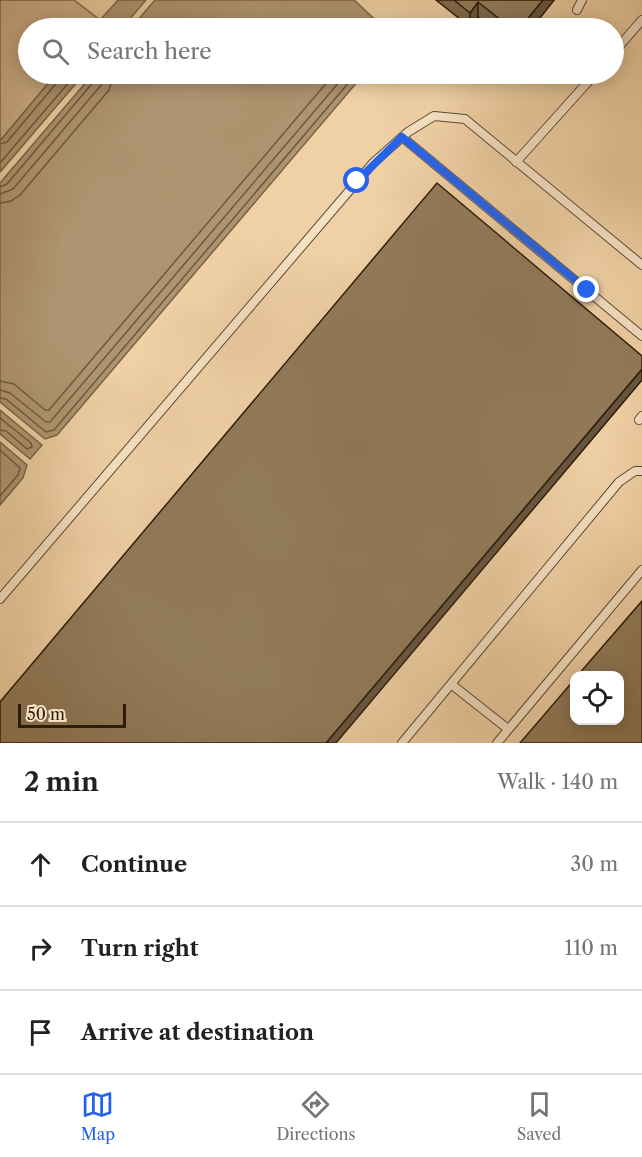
<!DOCTYPE html>
<html lang="en">
<head>
<meta charset="utf-8">
<style>
  body { margin:0; font-family:"Libre Caslon Text",serif; background:#f6f6f6; color:#202124 }
  .controls { position:absolute; right:18px; bottom:18px; display:grid; overflow:hidden; border-radius:12px; box-shadow:0 3px 15px #0003 }
  .controls button { width:54px; height:54px; display:grid; place-items:center; padding:0; border:0; border-bottom:2px solid #e0e0e0; background:#fff; color:#202124; font:30px sans-serif }
  .scale { position:absolute; left:18px; bottom:15px; width:108px; box-sizing:border-box; padding-left:6px; border:3px solid #2d1d0a; border-top:0; font-size:16px; line-height:21px; white-space:nowrap; color:#2d1d0a; -webkit-text-stroke:4px #f5e1c4; paint-order:stroke }
  .stop { position:absolute; width:18px; height:18px; margin:-14px; border:4px solid #2563eb; border-radius:50%; background:#fff }
  .stop.end { background:#2563eb; border-color:#fff; box-shadow:0 2px 6px #0008 }
  .list { margin:0; padding:0; list-style:none }
  h2 { display:flex; justify-content:space-between; align-items:center; height:78px; margin:0; padding:0 24px; font-size:26px }
  h2 small { font-size:20px; font-weight:400; color:#757577 }
  .list li { display:grid; grid-template-columns:39px 1fr auto; gap:18px; align-items:center; box-sizing:border-box; height:84px; padding:0 24px; border-top:2px solid #e0e0e0 }
  .list b { display:block; font-size:22px; white-space:nowrap }
  .list em { font-size:20px; font-style:normal; color:#757577 }
  .icon { flex:none; width:33px; height:33px; fill:none; stroke:currentColor; stroke-width:2; stroke-linecap:round; stroke-linejoin:round }
  .map { position:relative; flex:none; width:642px; height:743px; overflow:hidden }
  .search { position:absolute; background:#fff; box-shadow:0 3px 15px #0003; left:18px; right:18px; top:18px; height:66px; display:flex; align-items:center; gap:15px; box-sizing:border-box; padding:0 21px; border-radius:33px; color:#757577; font-size:22px }
  .sheet { height:330px; background:#fff }
  nav { display:flex; justify-content:space-around; align-items:center; box-sizing:border-box; height:84px; border-top:2px solid #e0e0e0; background:#fff; font-size:16px; color:#757577 }
  nav a { display:grid; justify-items:center; gap:3px }
  nav .on { color:#2563eb }
  .map>svg:first-child { display:block }
  .green { fill:#cfb28b; stroke:#7e684a; stroke-width:1.5 }
  .water { fill:#ae9470; stroke:#7a6447; stroke-width:1.5 }
  .lines { fill:none; stroke-linecap:round; stroke-linejoin:round }
  .shore { stroke:#6e583d; stroke-width:1.5 }
  .service-casing { stroke:#5e4a31; stroke-width:10 }
  .service { stroke:#f5e1c4; stroke-width:8 }
  .wall { fill:#7e6a4e; stroke:#2d1d0a; stroke-width:1.5 }
  .shaded-wall { fill:#665640; stroke:#2d1d0a; stroke-width:1.5 }
  .building { fill:#927b5b; stroke:#2d1d0a; stroke-width:1.5 }
  .route { stroke:#2563eb; stroke-width:8 }
</style>
</head>
<body>
<div class="map">
<svg width="642" height="743" viewBox="0 0 642 743">
  <rect width="100%" height="100%" fill="#f0d1a5"/>
  <filter id="stains"><feTurbulence type="fractalNoise" baseFrequency=".00333" numOctaves="4"/><feColorMatrix values="0 0 0 0 .2 0 0 0 0 .09 0 0 0 0 .02 0 0 0 .5 -.17"/></filter>
  <radialGradient id="worn" r=".72"><stop offset=".6" stop-color="#630" stop-opacity="0"/><stop offset="1" stop-color="#630" stop-opacity=".3"/></radialGradient>
  <path class="green" d="M0,0H74L100,20L93,28H28V74H56L0,141Z"/>
  <path class="water" d="M118,0H146L122,28H93Z
    M155,0H354L384,28H131Z
    M56,74H84L0,172V141Z
    M93,74H364L57,435L45,439L0,402V183Z
    M0,410L42,445L30,459L0,434Z
    M0,442L27,465L23,478L0,505Z"/>
  <g class="lines">
    <path class="shore" d="M0,144L7,142L59,80L60,74
      M0,163L76,74
      M0,187L7,184L95,80L97,74
      M0,194L13,189L102,84L105,74
      M0,203L11,201L20,195L109,90L114,74
      M0,381L14,384L45,410H49L334,74
      M0,390L10,393L46,422H50L346,74
      M0,398L6,399L46,432L54,430L356,74
      M0,418L31,443L32,447L27,449L6,431L0,430
      M0,450L20,468L18,475L0,496"/>
    <g class="service-casing">
      <path id="service" d="M577,10L582,0
        M614,52L642,20
        M402,137L642,336
        M516,162L595,74
        M639,420L642,416
        M0,599L373,163L408,132L434,116L465,119L642,265
        M451,684L508,729
        M402,743L619,482L635,471H642
        M497,743L642,570"/>
    </g>
    <use href="#service" class="service"/>
  </g>
  <path class="wall" d="M436,0H554L532,28H493L478,17L470,27Z"/>
  <path class="shaded-wall" d="M543,0H554L532,28H520Z
    M478,2V17L470,27V13Z
    M642,369V380L336,743H326Z"/>
  <path class="building" d="M454,0H543L520,28H511L478,2L470,13Z
    M437,183L642,356V369L326,743H0V702Z
    M642,601V743H520L574,680V720H620V675H578Z"/>
  <g class="lines">
    <path class="route" d="M357,181L402,137L587,290"/>
  </g>
  <rect width="100%" height="100%" filter="url(#stains)"/>
  <rect width="100%" height="100%" fill="url(#worn)"/>
</svg>
<div class="controls">
<button><svg class="icon" aria-label="locate" viewBox="0 0 24 24"><circle cx="12" cy="12" r="6"/><path d="M12 2v4M12 18v4M2 12h4M18 12h4"/></svg></button>
</div>
<div class="scale">50 m</div>
<div class="stop" style="left:357px;top:181px"></div>
<div class="stop end" style="left:587px;top:290px"></div>
<div class="search"><svg class="icon" aria-label="search" viewBox="0 0 24 24"><circle cx="10" cy="10" r="6"/><path d="M15 15l6 6"/></svg>Search here</div>
</div>
<section class="sheet">
<h2>2 min<small>Walk · 140 m</small></h2>
<ul class="list">
<li><svg class="icon" aria-label="ahead" viewBox="0 0 24 24"><path d="M12 20V5M6 11l6-6 6 6"/></svg><div><b>Continue</b></div><em>30 m</em></li>
<li><svg class="icon" aria-label="right" viewBox="0 0 24 24"><path d="M7 20v-9h11M14 6l5 5-5 5"/></svg><div><b>Turn right</b></div><em>110 m</em></li>
<li><svg class="icon" aria-label="arrive" viewBox="0 0 24 24"><path d="M6 21V4h12l-3 4 3 4H6"/></svg><div><b>Arrive at destination</b></div></li>
</ul>
</section>
<nav>
<a class="on"><svg class="icon" aria-label="map" viewBox="0 0 24 24"><path d="M3 6l6-2 6 2 6-2v14l-6 2-6-2-6 2zM9 4v14M15 6v14"/></svg>Map</a>
<a><svg class="icon" aria-label="directions" viewBox="0 0 24 24"><path d="M12 3l9 9-9 9-9-9zM9 14v-3h6M13 9l2 2-2 2"/></svg>Directions</a>
<a><svg class="icon" aria-label="saved" viewBox="0 0 24 24"><path d="M7 4h10v16l-5-4-5 4z"/></svg>Saved</a>
</nav>
</body>
</html>
